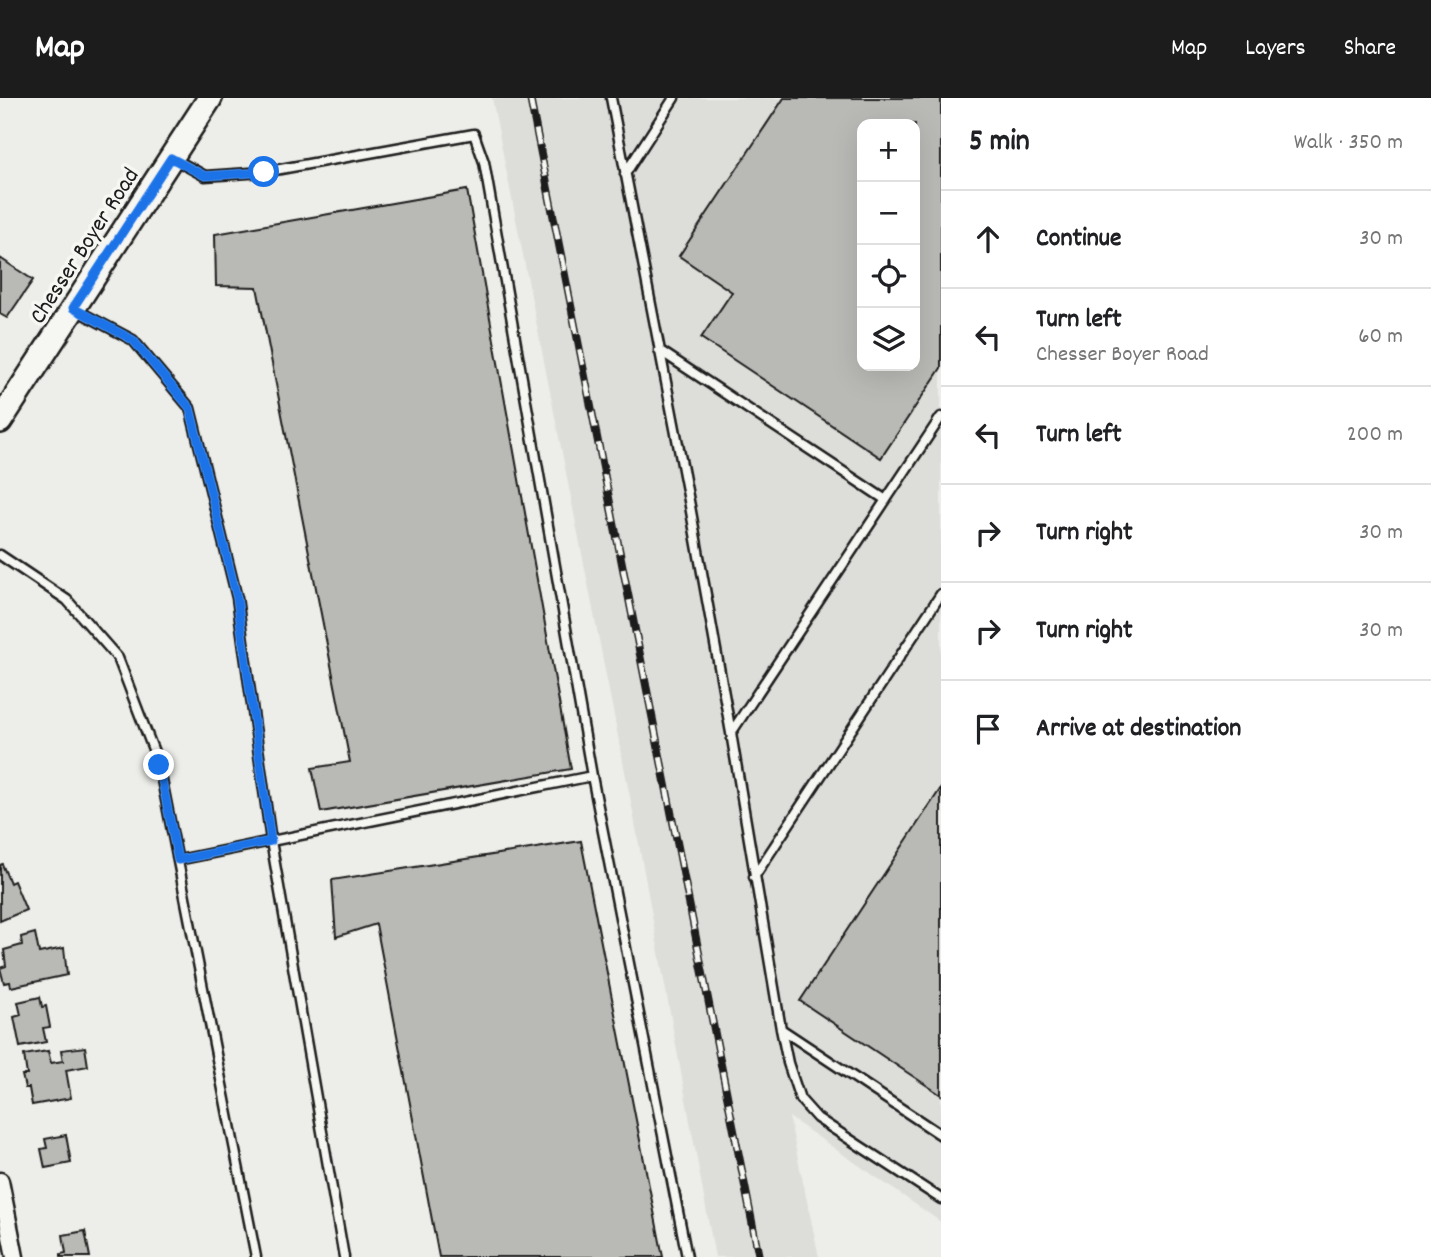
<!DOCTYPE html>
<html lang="en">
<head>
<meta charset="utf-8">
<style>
  body { margin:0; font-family:Dekko,sans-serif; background:#f2f2f2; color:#202124 }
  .controls { position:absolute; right:21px; top:21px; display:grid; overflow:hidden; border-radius:14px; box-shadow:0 7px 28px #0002 }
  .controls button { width:63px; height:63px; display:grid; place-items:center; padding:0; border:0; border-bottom:2px solid #e0e0e0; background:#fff; color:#202124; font:35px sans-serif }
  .stop { position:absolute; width:21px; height:21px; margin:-16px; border:5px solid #1a73e8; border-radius:50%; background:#fff }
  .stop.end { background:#1a73e8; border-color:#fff; box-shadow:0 2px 7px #0008 }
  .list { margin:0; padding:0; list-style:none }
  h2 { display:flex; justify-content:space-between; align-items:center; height:91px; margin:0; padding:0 28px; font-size:30px }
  h2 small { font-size:23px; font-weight:400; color:#757577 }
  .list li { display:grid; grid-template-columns:46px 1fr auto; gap:21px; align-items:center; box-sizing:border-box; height:98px; padding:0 28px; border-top:2px solid #e0e0e0 }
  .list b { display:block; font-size:26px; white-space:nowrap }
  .list p { margin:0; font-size:23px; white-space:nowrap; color:#757577 }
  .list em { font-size:23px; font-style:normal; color:#757577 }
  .icon { flex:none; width:38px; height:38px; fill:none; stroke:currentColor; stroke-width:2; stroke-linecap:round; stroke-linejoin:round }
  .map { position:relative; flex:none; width:941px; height:1159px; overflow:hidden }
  header { display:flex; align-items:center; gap:42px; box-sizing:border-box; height:98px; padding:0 35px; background:#1c1c1c; color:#fff }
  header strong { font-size:33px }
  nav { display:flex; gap:38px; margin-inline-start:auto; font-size:24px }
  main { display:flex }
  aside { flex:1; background:#fff }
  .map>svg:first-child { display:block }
  .built { fill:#ddddda; fill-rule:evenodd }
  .building { fill:#b9b9b6; stroke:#1c1c1c; stroke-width:2; fill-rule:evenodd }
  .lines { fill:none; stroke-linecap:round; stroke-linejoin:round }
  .lane-casing { stroke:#1c1c1c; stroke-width:13 }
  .street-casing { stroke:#1c1c1c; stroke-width:21 }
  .secondary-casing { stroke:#1c1c1c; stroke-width:28 }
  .lane { stroke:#f6f6f2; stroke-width:8 }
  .street { stroke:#f6f6f2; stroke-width:16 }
  .secondary { stroke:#f6f6f2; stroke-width:23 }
  .rail-casing { stroke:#1c1c1c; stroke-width:8 }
  .rail { stroke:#f6f6f2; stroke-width:5; stroke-dasharray:16; stroke-linecap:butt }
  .route { stroke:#1a73e8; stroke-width:9 }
  .labels { text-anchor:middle; stroke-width:7; stroke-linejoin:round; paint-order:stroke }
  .street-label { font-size:24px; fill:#1c1c1c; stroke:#f6f6f2 }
</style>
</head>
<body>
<header>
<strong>Map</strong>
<nav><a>Map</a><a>Layers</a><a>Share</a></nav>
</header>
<main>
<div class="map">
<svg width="941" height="1159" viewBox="0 0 941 1159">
  <rect width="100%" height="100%" fill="#edede9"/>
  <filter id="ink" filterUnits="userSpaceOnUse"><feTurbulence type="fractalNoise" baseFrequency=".0143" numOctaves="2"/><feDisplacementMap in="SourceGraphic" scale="14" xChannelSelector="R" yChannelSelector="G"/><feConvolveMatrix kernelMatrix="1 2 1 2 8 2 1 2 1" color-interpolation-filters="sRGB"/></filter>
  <g filter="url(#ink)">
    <path class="built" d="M492,0H941V1124L789,1019L819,1159H715L633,714ZM862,26H915V268H862Z"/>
    <path class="building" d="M784,0H941V270L881,360L701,240L732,194L679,158ZM862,26H915V268H862Z
      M467,92L571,671L321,714L312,670L350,664L257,189L216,188L215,136Z
      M0,160L33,182L7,220L0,216Z
      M941,690V997L800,903Z
      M581,743L663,1159H439L376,826L336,839L332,782Z
      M2,766L10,785L14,783L26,812L0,823V767Z
      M35,835L39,855L64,850L67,877L11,889L10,884L4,885L0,870L6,868L4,852L22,847L21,839Z
      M40,899L42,909L46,908L50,929L43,930L46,944L20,949L14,919L21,917L18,904Z
      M85,949L88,968L66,972L71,1000L32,1007L29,990H25L22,977H27L24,957L48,953L51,965L63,963L61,952Z
      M66,1037L71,1065L45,1070L41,1051L47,1050L45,1041Z
      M85,1133L90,1159H61V1156L66,1155L63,1137Z"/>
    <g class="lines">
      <g class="lane-casing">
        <path id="lane" d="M611,0L690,408L731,635L941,319
          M174,61L205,78L264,74L474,36L484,64L592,678
          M625,76L674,0
          M76,212L133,242L190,310L237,500L271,743L344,1159
          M659,252L886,402
          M0,457L67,502L118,560L159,667L256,1159
          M731,635L781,931L788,965L800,1001L817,1020L941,1101
          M178,762L592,678L687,1159
          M754,779L941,496
          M781,931L941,1037"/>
      </g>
      <g class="street-casing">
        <path id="street" d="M0,1083L15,1159"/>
      </g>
      <g class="secondary-casing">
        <path id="secondary" d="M0,323L210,0"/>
      </g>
      <use href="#lane" class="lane"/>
      <use href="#street" class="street"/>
      <use href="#secondary" class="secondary"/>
      <g class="rail-casing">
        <path id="rail" d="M530,0L759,1159"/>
      </g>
      <use href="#rail" class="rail"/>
    </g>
  </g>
  <g class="lines" filter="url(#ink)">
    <path class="route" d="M159,667L178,762L271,743L237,500L190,310L133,242L73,210L171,60L205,78L264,74"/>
  </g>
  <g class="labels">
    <g class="street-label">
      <text transform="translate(83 147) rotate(-57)" y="8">Chesser Boyer Road</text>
    </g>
  </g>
</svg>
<div class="controls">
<button>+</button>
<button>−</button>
<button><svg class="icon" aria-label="locate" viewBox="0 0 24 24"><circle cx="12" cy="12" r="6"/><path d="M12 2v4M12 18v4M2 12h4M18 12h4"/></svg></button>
<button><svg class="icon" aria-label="layers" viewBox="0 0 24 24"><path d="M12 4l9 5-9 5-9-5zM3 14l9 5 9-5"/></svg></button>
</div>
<div class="stop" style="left:264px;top:74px"></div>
<div class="stop end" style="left:159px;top:667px"></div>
</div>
<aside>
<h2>5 min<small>Walk · 350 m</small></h2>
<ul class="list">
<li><svg class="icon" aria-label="ahead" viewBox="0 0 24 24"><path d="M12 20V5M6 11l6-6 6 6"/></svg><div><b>Continue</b></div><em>30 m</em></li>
<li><svg class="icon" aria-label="left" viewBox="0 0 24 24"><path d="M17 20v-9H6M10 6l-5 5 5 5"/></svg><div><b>Turn left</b><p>Chesser Boyer Road</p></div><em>60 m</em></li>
<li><svg class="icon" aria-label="left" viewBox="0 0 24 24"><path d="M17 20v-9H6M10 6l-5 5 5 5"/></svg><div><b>Turn left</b></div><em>200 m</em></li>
<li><svg class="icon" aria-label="right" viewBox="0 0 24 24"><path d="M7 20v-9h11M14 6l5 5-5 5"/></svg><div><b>Turn right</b></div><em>30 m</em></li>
<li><svg class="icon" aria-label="right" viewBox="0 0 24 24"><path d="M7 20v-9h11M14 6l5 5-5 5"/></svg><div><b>Turn right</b></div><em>30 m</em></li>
<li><svg class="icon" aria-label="arrive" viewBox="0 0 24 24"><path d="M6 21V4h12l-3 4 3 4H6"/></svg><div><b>Arrive at destination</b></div></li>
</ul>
</aside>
</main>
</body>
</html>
